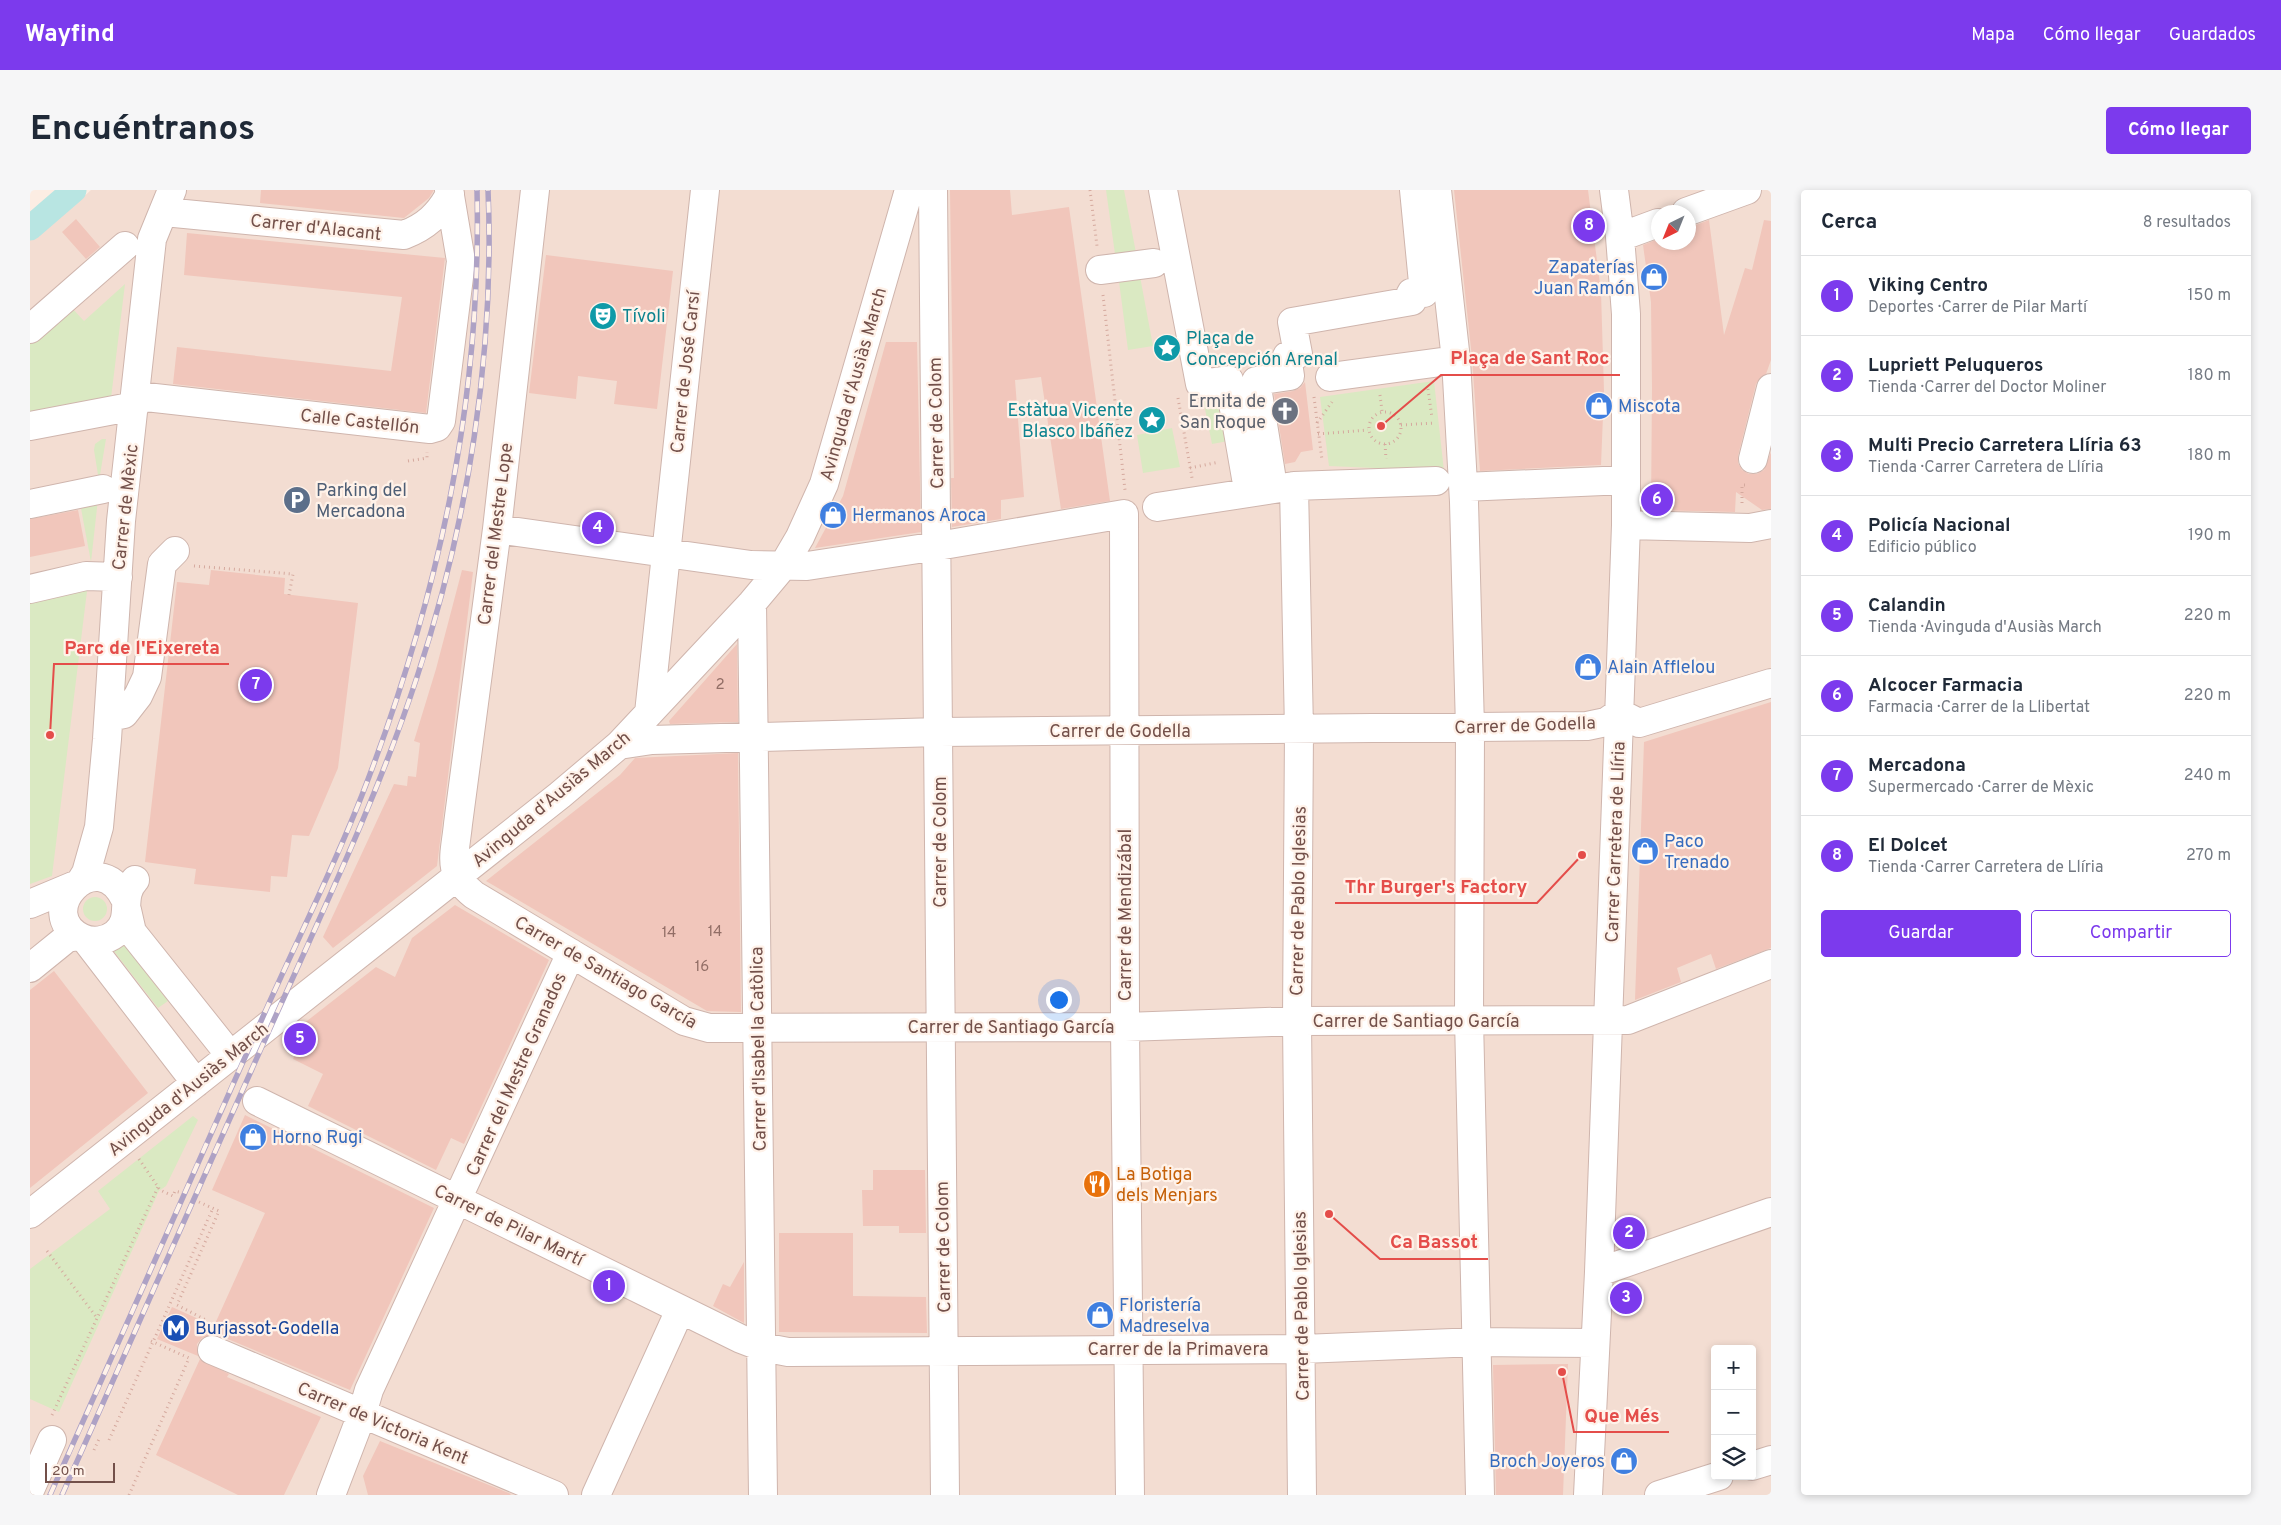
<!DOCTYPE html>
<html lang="es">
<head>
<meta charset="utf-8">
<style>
  body { margin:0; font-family:Overpass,sans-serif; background:#f6f6f7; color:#1f2937 }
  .controls { position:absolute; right:15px; bottom:15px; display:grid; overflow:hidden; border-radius:5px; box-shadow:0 2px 8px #0003 }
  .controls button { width:45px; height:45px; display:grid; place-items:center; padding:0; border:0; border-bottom:1px solid #e0e1e3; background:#fff; color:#1f2937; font:25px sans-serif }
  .compass { position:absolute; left:1621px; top:15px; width:45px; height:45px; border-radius:50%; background:#fff; box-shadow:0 2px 8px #0003; rotate:223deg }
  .scale { position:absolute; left:15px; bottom:12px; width:70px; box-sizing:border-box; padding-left:5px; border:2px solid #73504a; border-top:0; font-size:14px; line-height:18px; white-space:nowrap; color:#73504a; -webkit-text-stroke:4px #fff2e9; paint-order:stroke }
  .you { position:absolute; left:1028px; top:809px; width:18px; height:18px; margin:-12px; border:4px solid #fff; border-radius:50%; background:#1a73e8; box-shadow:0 0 0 8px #1a73e833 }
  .badge { display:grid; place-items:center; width:32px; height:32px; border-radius:50%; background:#7c3aed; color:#fff; font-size:16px; font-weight:700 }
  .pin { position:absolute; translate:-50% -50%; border:2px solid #fff; box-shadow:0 1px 5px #0006 }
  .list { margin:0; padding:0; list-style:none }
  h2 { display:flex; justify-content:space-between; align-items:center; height:65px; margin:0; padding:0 20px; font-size:21px }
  h2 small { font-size:16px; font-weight:400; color:#747a83 }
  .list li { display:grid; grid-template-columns:32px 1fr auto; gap:15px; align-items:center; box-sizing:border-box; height:80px; padding:0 20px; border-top:1px solid #e0e1e3 }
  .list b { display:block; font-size:19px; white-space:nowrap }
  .list p { margin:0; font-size:16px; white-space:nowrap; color:#747a83 }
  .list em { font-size:16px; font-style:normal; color:#747a83 }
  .actions { display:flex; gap:10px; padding:15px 20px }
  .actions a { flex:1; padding:11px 0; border:1px solid #7c3aed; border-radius:5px; text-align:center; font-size:18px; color:#7c3aed }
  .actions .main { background:#7c3aed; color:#fff }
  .icon { flex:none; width:28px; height:28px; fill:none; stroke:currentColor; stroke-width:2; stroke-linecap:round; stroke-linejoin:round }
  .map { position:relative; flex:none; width:1741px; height:1305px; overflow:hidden; border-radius:5px }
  header { display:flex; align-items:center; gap:30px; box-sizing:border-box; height:70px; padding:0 25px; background:#7c3aed; color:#fff }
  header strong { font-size:24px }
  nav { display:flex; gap:28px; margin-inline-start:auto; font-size:18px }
  .intro { display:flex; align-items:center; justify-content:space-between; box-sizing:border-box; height:120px; padding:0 30px }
  h1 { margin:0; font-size:35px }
  .button { padding:12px 22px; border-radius:5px; background:#7c3aed; color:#fff; font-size:18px; font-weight:700 }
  main { display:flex; gap:30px; padding:0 30px }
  aside { flex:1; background:#fff; border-radius:5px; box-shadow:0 2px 8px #0003 }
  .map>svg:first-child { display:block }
  .residential { fill:#f3ddd2; fill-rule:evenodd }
  .green { fill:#dae9c2 }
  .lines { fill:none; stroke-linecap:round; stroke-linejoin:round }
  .stream { stroke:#9ed6d4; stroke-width:7 }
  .canal { stroke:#b8e5e2; stroke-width:25 }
  .building { fill:#f1c6bb }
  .minor-casing { stroke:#cfb5ad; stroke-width:30 }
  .path { stroke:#d5a99e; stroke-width:3; stroke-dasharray:1 4; stroke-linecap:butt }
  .minor { stroke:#fff; stroke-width:28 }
  .rail-casing { stroke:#aea2c5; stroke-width:5.5 }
  .rail { stroke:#fff2e9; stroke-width:4; stroke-dasharray:11; stroke-linecap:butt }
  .labels { text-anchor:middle; stroke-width:4.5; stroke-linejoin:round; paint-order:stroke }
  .number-label { font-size:15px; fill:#926e66 }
  .street-label { font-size:18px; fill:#73504a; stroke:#fff2e9 }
  .shop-label { font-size:18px; fill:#366cbe; stroke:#fff2e9; text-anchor:start }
  .culture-label { font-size:18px; fill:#0d838f; stroke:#fff2e9; text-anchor:start }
  .worship-label { font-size:18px; fill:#5b616d; stroke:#fff2e9; text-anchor:end }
  .service-label { font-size:18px; fill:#4e5e75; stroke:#fff2e9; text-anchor:start }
  .food-label { font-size:18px; fill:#c56008; stroke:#fff2e9; text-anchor:start }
  .transit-label { font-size:18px; fill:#164399; stroke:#fff2e9; text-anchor:start }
  .leader { fill:none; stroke:#e44d4a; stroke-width:2 }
  .callout-dot { fill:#e44d4a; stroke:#fff2e9; stroke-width:2 }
  .callout-label { font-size:19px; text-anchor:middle; font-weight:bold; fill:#e44d4a; stroke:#fff2e9; stroke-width:4.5; stroke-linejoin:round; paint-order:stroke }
</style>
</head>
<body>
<header>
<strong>Wayfind</strong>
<nav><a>Mapa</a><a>Cómo llegar</a><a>Guardados</a></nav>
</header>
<div class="intro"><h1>Encuéntranos</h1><a class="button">Cómo llegar</a></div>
<main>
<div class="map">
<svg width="1741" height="1305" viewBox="0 0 1741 1305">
  <rect width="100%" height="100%" fill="#fcede3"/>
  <path class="residential" d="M61,0H1741V1305H0V49L28,20L36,23ZM1628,22H1658V52H1628ZM1685,1159H1722V1286H1685Z"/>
  <path class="green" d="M1076,0H1094L1107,68L1086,71Z
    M1109,81L1123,156L1098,160L1088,84Z
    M95,94L81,208L0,225V151L40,116L54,131Z
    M1199,190L1209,249L1182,254L1170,194Z
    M1404,191L1414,281L1299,276L1290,207Z
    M1142,238L1150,277L1113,283L1107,245Z
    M72,249H76L69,291L64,260L65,254Z
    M68,309L61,372L50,313Z
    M58,393L22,686L0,694V404Z
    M53 719a12 12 0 1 1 24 0a12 12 0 1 1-24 0Z
    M92,752L138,811L128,818L83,760Z
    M163,926L168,930L136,996L129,1001L29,1222L0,1209V1079L80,1019L68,1001Z"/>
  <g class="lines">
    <path class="stream" d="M10,27L11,29"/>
    <path class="canal" d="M0,38L44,0"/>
  </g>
  <path class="building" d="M231,0H404L399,8L374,28L230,13Z
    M920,0H980L982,25L1039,17L1080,311L1031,319L1011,187L985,190L994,307L971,310V329L922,337L921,288H924Z
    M1424,0H1558L1571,102L1574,201L1571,275L1450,281L1442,168Z
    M46,29L70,57L56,69L32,42Z
    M1679,30L1694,145L1715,78L1722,80L1734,30L1741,31V170L1736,184L1730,188L1726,194L1708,266V273L1712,280L1719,284H1727L1734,280L1741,262V319L1732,320L1706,302L1705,322L1621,320L1622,198L1621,112L1613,55L1628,49V52H1658V38Z
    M157,43L415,68L396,223L143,194L147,157L361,181L372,107L154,85Z
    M516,65L643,81L627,219L584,214L587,191L548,186L546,209L499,203Z
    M856,152H887L891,342L785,358L813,306Z
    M1275,192L1283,260L1271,262L1265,272L1255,274L1244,204L1263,201L1270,198Z
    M48,320L55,356L0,367V329Z
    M181,380L255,388L254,404L328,413L308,578L279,646L262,645L257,687L241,686L240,702L164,694L166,679L115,672L147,392L179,395Z
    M432,380L443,382L407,676L303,758L293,747L364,594L377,596L378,586L386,587L390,553L384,551L406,479Z
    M707,454L708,532L640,534L639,531Z
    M1741,512V758L1686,779L1681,764L1647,778L1651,792L1605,810L1614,552Z
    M708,563L711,822L677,821L456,691L590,585L605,568Z
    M425,715L519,770L434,954L421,948L406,980L278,916L293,884L263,869L276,842L268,838L346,777L365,787L382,748Z
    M24,781L118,903L0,998V800Z
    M215,925L404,1018L320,1200L188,1145H180L172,1148L167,1154L168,1166L127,1149L142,1117L184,1136L235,1023L182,1000Z
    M843,980H895L896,1043H869V1036H833L832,1000H843Z
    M749,1043H823V1106L896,1107L897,1143L749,1142Z
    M714,1072V1133L683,1116L693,1094L700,1097Z
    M170,1169L199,1184L197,1187L291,1227L254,1305H208L126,1265Z
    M1538,1174L1533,1305H1466L1463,1175Z
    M350,1251L481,1304L480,1305H338L333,1286Z"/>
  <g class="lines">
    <g class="minor-casing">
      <path id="minor" d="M505,0L467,339L428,634C425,665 416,683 444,705L654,831L679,838L1095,837L1267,831L1598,830L1741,774
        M903,0L915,1305
        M1133,0L1170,194L1199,190L1216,288L1241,284L1226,191L1260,186L1257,166L1268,164L1262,132L1382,111L1381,103H1394L1384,0
        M1407,0L1426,170L1434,312L1440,538L1439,829L1450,1305
        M134,22L374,45C395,37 409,25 420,4
        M1656,22L1717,0
        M1590,47L1628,33
        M1070,80L1124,73
        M0,139L95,56
        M1300,187L1426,170
        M107,206L400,239L407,237L411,231L431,71L419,0
        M0,236L105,216
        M1723,269L1741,198
        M1264,296L1269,540L1267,831L1272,1305
        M1434,297L1596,290
        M0,314L73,299
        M1127,317L1264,296L1406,291
        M1596,335L1720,338L1741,334
        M467,339L721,375L777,376L908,356L1094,324L1095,837L1100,1305
        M0,399L56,386L88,387
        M722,413L733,1305
        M619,523L675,0
        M79,527L94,524L108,506L117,487L132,374L145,361
        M589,555L622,550L909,542L1557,536L1576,532L1589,523L1609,533L1741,493
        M51,691L56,683L69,637L77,549L91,331L122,49L142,0
        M95,709C67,651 1,723 52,748C63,753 76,751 85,744C105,728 88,708 105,690
        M0,714L43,696
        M97,720L102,742L200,865
        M56,750L166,893
        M0,778L37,748L48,746
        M227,911L711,1149L732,1157L758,1162L1272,1159L1448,1152L1565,1153
        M0,1024L530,605L589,555L722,413L753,376L770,347L794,294L879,0
        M1569,1082L1741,1022
        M182,1160L524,1305
        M1722,1276L1741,1270
        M0,1300L22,1250
        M301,1305L332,1224L339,1200L541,763
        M566,1305L650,1120
        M1558,1305L1569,1082L1596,335V124L1590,47L1584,0
        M1629,1305L1689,1286"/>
    </g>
    <path class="path" d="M1060,0L1067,56
      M1073,105L1095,300
      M1398,199L1402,228
      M1350,205L1352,221
      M1284,207L1292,270
      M1148,208L1162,288
      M1339 238a16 16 0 1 1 32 0a16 16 0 1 1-32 0Z
      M1287,233L1302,212
      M1371,235L1405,233
      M1288,244L1338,240
      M1355,254L1356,269
      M378,271L397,268V262
      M1160,278L1189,272
      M1712,313V295H1716
      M164,376L263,384L259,405
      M109,969L130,1000L143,1006L145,1001L149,1002
      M169,1012L189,1021L147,1115L176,1130L173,1137
      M17,1061L67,1128
      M121,1151L159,1168
      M22,1225L128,997
      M79,1250L183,1018
      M64,1260L69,1249
      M99,1305L159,1168"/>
    <use href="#minor" class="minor"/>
    <g class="rail-casing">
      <path id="rail" d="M20,1305C89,1153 156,999 224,847C259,766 300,687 332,605C408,410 452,211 447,0
        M32,1305C102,1148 172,991 242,834C293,720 348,606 387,487C438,334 465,161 458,0"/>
    </g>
    <use href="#rail" class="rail"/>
  </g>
  <defs>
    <g id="shop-disc" transform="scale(1.4375)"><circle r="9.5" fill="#3f7fe0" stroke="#fff2e9"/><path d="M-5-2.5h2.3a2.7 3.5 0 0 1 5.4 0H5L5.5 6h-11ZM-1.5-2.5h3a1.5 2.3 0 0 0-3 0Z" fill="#fff"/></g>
    <g id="theatre-disc" transform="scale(1.4375)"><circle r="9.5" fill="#0f9aa8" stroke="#fff2e9"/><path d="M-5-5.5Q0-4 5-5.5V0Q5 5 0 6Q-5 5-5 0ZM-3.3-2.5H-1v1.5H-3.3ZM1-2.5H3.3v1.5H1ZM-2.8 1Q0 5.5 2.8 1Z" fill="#fff"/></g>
    <g id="sight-disc" transform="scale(1.4375)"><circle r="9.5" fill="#0f9aa8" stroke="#fff2e9"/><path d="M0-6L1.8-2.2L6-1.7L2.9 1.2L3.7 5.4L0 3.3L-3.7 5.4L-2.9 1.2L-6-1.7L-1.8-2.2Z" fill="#fff"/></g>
    <g id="church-disc" transform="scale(1.4375)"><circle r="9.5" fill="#6b7280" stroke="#fff2e9"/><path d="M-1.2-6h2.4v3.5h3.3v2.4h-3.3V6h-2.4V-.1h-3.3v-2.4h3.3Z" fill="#fff"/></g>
    <g id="parking-disc" transform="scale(1.4375)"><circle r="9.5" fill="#5c6f8a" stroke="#fff2e9"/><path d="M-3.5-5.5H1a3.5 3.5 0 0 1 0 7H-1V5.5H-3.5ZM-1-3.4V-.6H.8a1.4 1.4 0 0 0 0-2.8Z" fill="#fff"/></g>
    <g id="restaurant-disc" transform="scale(1.4375)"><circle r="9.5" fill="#e8710a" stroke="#fff2e9"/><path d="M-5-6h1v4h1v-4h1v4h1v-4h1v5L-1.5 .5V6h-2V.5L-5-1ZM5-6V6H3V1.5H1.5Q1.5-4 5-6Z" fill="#fff"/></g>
    <g id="metro-disc" transform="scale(1.4375)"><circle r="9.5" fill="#1a4fb4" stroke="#fff2e9"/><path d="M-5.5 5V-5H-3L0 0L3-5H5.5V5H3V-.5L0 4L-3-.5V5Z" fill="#fff"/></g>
  </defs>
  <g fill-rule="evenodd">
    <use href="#shop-disc" x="1624" y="87"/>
    <use href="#theatre-disc" x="573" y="126"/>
    <use href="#sight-disc" x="1137" y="158"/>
    <use href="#shop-disc" x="1569" y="216"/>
    <use href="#church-disc" x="1255" y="221"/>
    <use href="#sight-disc" x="1122" y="230"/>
    <use href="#parking-disc" x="267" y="310"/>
    <use href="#shop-disc" x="803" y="325"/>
    <use href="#shop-disc" x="1558" y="477"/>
    <use href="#shop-disc" x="1615" y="661"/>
    <use href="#shop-disc" x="223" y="947"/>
    <use href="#restaurant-disc" x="1067" y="994"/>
    <use href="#shop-disc" x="1070" y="1125"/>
    <use href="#metro-disc" x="146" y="1138"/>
    <use href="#shop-disc" x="1594" y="1271"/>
  </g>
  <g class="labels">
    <g class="number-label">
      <text x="690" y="499">2</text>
      <text x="685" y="746">14</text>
      <text x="639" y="747">14</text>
      <text x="672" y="781">16</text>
    </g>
    <g class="street-label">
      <text transform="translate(286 37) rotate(6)" y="6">Carrer d'Alacant</text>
      <text transform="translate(655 182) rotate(-84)" y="6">Carrer de José Carsí</text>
      <text transform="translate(823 194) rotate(-74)" y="6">Avinguda d'Ausiàs March</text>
      <text transform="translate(330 231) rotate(6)" y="6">Calle Castellón</text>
      <text transform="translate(906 233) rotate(-91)" y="6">Carrer de Colom</text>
      <text transform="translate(95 317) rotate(-84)" y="6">Carrer de Mèxic</text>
      <text transform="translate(465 344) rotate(-83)" y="6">Carrer del Mestre Lope</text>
      <text transform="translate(1495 535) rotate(-2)" y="6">Carrer de Godella</text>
      <text x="1090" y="547">Carrer de Godella</text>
      <text transform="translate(521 609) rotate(-40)" y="6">Avinguda d'Ausiàs March</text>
      <text transform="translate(910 652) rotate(-90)" y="6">Carrer de Colom</text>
      <text transform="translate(1585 652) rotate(-88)" y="6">Carrer Carretera de Llíria</text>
      <text transform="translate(1268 711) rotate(-89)" y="6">Carrer de Pablo Iglesias</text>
      <text transform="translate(1095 725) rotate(-90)" y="6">Carrer de Mendizábal</text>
      <text transform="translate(576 782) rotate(30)" y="6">Carrer de Santiago García</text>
      <text x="1386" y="837">Carrer de Santiago García</text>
      <text x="981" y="843">Carrer de Santiago García</text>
      <text transform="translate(728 859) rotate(-91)" y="6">Carrer d'Isabel la Catòlica</text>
      <text transform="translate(486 884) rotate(-66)" y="6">Carrer del Mestre Granados</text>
      <text transform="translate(158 899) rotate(-39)" y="6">Avinguda d'Ausiàs March</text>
      <text transform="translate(479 1035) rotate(26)" y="6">Carrer de Pilar Martí</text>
      <text transform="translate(913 1057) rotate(-91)" y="6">Carrer de Colom</text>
      <text transform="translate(1271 1116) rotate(-91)" y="6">Carrer de Pablo Iglesias</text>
      <text x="1148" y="1165">Carrer de la Primavera</text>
      <text transform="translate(353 1233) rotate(23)" y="6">Carrer de Victoria Kent</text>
    </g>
    <g class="shop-label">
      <text x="1605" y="83" text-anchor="end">Zapaterías<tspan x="1605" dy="21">Juan Ramón</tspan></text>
      <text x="1588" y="222">Miscota</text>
      <text x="822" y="331">Hermanos Aroca</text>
      <text x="1577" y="483">Alain Afflelou</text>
      <text x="1634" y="657">Paco<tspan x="1634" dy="21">Trenado</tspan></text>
      <text x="242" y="953">Horno Rugi</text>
      <text x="1089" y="1121">Floristería<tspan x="1089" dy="21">Madreselva</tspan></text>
      <text x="1575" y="1277" text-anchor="end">Broch Joyeros</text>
    </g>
    <g class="culture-label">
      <text x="592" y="132">Tívoli</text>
      <text x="1156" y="154">Plaça de<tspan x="1156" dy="21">Concepción Arenal</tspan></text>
      <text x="1103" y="226" text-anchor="end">Estàtua Vicente<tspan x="1103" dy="21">Blasco Ibáñez</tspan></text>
    </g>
    <g class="worship-label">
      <text x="1236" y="217">Ermita de<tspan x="1236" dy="21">San Roque</tspan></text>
    </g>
    <g class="service-label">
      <text x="286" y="306">Parking del<tspan x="286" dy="21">Mercadona</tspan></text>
    </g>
    <g class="food-label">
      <text x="1086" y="990">La Botiga<tspan x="1086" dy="21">dels Menjars</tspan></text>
    </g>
    <g class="transit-label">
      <text x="165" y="1144">Burjassot-Godella</text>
    </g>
  </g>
  <path class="leader" d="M1351 236L1411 185H1590M20 545L24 474H199M1552 665L1507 713H1305M1299 1024L1350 1069H1458M1532 1182L1544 1242H1639"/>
  <g class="callout-dot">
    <circle cx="1351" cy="236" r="5"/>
    <circle cx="20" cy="545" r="5"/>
    <circle cx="1552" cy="665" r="5"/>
    <circle cx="1299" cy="1024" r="5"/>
    <circle cx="1532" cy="1182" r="5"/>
  </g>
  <g class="callout-label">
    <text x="1500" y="174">Plaça de Sant Roc</text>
    <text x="112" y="464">Parc de l'Eixereta</text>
    <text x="1406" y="703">Thr Burger's Factory</text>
    <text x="1404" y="1058">Ca Bassot</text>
    <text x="1592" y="1232">Que Més</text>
  </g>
</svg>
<div class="controls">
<button>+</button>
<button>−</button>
<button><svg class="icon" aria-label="layers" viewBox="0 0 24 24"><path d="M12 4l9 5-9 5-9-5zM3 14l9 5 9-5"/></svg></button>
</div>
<svg class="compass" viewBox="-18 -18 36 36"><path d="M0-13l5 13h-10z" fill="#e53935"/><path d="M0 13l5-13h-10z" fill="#747a83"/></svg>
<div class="scale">20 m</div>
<div class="you"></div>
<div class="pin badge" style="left:579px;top:1096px">1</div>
<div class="pin badge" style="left:1599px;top:1043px">2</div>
<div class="pin badge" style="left:1596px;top:1108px">3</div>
<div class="pin badge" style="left:568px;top:338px">4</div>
<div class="pin badge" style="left:270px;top:849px">5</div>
<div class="pin badge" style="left:1627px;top:310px">6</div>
<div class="pin badge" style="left:226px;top:495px">7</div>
<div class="pin badge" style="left:1559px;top:36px">8</div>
</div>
<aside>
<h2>Cerca<small>8 resultados</small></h2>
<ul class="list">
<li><span class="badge">1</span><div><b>Viking Centro</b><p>Deportes · Carrer de Pilar Martí</p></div><em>150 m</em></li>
<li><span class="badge">2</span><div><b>Lupriett Peluqueros</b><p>Tienda · Carrer del Doctor Moliner</p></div><em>180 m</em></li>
<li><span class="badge">3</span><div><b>Multi Precio Carretera Llíria 63</b><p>Tienda · Carrer Carretera de Llíria</p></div><em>180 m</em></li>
<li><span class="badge">4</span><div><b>Policía Nacional</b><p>Edificio público</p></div><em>190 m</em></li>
<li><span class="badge">5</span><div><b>Calandin</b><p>Tienda · Avinguda d'Ausiàs March</p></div><em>220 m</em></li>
<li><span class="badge">6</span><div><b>Alcocer Farmacia</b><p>Farmacia · Carrer de la Llibertat</p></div><em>220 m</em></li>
<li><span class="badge">7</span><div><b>Mercadona</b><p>Supermercado · Carrer de Mèxic</p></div><em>240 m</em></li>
<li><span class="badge">8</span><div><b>El Dolcet</b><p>Tienda · Carrer Carretera de Llíria</p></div><em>270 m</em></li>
</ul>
<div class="actions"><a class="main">Guardar</a><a>Compartir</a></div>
</aside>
</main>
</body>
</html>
